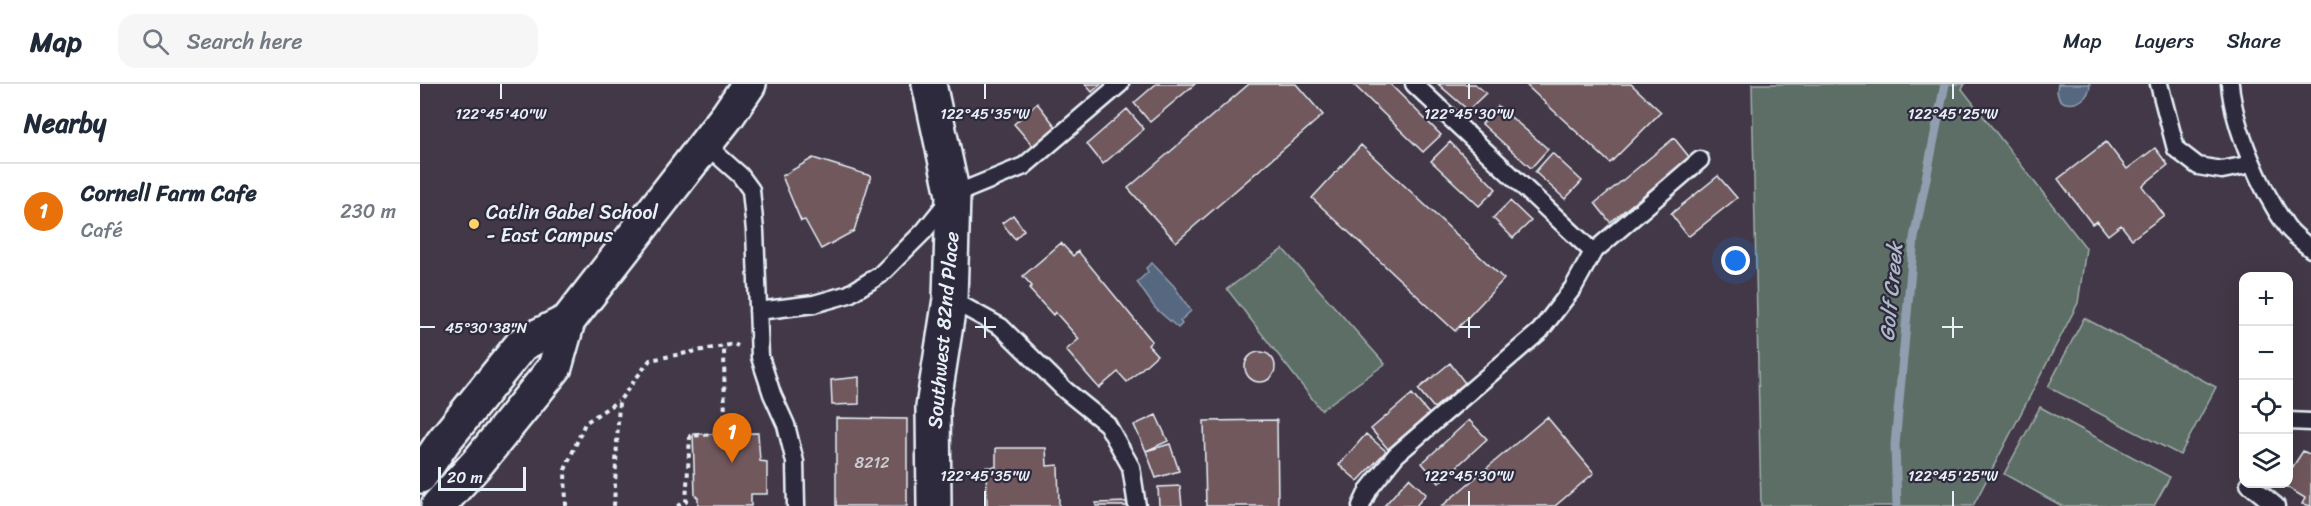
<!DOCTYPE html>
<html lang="en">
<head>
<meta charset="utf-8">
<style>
  body { margin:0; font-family:Sriracha,sans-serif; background:#f6f6f7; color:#1f2937 }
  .controls { position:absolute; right:18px; bottom:18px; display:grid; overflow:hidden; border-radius:12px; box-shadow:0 6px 24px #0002 }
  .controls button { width:54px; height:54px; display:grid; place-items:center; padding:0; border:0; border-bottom:2px solid #e0e1e3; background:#fff; color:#1f2937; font:30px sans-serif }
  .scale { position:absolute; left:18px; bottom:15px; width:88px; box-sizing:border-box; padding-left:6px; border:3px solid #e8f1f8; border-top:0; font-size:16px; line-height:21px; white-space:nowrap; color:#e8f1f8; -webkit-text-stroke:4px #2f2a3d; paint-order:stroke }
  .you { position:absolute; left:1316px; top:177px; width:21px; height:21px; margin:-15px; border:4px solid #fff; border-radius:50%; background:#1a73e8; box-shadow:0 0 0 9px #1a73e833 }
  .badge { display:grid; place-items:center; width:39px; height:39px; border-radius:50%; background:#84754c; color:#fff; font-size:20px; font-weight:700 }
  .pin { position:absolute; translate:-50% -50px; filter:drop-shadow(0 2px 3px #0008) }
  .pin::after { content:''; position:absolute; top:32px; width:21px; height:18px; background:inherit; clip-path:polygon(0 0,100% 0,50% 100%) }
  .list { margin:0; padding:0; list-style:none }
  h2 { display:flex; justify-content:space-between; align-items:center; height:78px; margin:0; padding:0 24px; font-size:26px }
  h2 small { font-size:20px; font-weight:400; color:#747a83 }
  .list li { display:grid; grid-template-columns:39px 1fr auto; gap:18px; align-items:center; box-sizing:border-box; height:96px; padding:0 24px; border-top:2px solid #e0e1e3 }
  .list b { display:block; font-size:22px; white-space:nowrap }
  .list p { margin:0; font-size:20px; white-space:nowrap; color:#747a83 }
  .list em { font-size:20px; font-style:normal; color:#747a83 }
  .icon { flex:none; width:33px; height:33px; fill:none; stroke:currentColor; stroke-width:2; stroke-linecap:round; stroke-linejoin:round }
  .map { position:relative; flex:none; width:1891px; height:422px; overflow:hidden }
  header { display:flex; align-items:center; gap:36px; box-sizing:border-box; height:84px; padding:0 30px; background:#fff; border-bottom:2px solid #e0e1e3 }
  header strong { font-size:28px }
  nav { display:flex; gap:33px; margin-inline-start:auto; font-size:21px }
  .search { width:420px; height:54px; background:#f6f6f7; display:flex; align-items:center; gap:15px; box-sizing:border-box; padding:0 21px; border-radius:18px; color:#747a83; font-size:22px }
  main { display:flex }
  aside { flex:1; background:#fff }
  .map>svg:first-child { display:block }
  .green { fill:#5c6e65; stroke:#a2b0ae; stroke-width:1.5 }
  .water { fill:#556780; stroke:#909eb0; stroke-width:1.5 }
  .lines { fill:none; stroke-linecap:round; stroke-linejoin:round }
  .stream { stroke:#909eb0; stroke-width:9 }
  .building { fill:#6f595d; stroke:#e8f1f8; stroke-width:1.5 }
  .lane-casing { stroke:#e8f1f8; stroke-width:21 }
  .street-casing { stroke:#e8f1f8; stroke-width:38 }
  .primary-casing { stroke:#e8f1f8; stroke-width:38 }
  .path { stroke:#e8f1f8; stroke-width:4; stroke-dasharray:4.5 4.5; stroke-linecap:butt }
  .lane { stroke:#2f2a3d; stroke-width:16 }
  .street { stroke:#2f2a3d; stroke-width:33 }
  .primary { stroke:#2f2a3d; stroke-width:33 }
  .ticks { fill:none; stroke:#e8f1f8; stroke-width:2 }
  .poi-dot { fill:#ffd166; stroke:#2f2a3d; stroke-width:2 }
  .labels { text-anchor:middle; stroke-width:4.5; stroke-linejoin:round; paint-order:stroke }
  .number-label { font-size:16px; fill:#cacbd1 }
  .poi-label { font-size:20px; fill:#e8f1f8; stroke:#2f2a3d; text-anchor:start }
  .street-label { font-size:20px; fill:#e8f1f8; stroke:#2f2a3d }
  .water-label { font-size:21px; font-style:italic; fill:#adbac8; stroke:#2f2a3d }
  .ticks-label { font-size:15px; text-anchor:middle; fill:#e8f1f8; stroke:#2f2a3d; stroke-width:4.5; stroke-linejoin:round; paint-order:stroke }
</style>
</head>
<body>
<header>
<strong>Map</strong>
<div class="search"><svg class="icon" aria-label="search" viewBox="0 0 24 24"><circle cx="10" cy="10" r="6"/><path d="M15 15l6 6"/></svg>Search here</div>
<nav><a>Map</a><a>Layers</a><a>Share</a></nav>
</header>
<main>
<aside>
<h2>Nearby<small></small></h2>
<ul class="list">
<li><span class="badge" style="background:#e8710a">1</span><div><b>Cornell Farm Cafe</b><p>Café</p></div><em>230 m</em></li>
</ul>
</aside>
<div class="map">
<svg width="1891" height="422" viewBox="0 0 1891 422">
  <rect width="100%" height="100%" fill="#423847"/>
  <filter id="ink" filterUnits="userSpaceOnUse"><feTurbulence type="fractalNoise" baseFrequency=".0167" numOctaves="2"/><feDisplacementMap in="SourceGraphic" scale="12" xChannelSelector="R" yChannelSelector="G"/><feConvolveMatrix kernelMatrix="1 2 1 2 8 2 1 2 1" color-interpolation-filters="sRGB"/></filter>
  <g filter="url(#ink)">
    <path class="green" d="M1332,0H1545L1542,5L1666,164L1658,219L1553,422H1341Z
      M863,165L965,280L901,326L807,205Z
      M1664,234L1796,303L1760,371L1628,303Z
      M1620,323L1750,393L1734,422H1642L1584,390Z"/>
    <path class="water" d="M1638,0H1670C1670,24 1631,28 1638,0Z
      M732,179L754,202L771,227L760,237L762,240L758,244L735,224L717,198L728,188L726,184Z"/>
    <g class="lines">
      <path class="stream" d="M1477,422L1475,361L1494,154L1525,0"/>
    </g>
    <path class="building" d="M665,0H681L672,8Z
      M736,0H775L730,38L714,19Z
      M829,0H876L903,31L756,158L708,104Z
      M933,0H970L1021,51L1003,68Z
      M1018,0H1055L1066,9L1048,26Z
      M1105,0H1211L1241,28L1190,79Z
      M617,19L636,43L613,62L594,40Z
      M1078,22L1128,65L1111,84L1062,40Z
      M707,25L724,45L683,80L667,60Z
      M1254,54L1270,74L1190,138L1175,119Z
      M1030,58L1076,105L1059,122L1011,77Z
      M1686,58L1707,85L1735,64L1748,81L1722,102L1744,131L1712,155L1701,141L1688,151L1677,137L1672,140L1638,95Z
      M941,61L1084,195L1035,247L892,114Z
      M1132,69L1162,97L1145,115L1115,88Z
      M393,74L451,92L434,147L401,165L385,136L381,137L362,92Z
      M1298,92L1317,114L1269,152L1267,151L1251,130Z
      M1090,117L1111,137L1093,154L1073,134Z
      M593,131L604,146L595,155L582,139Z
      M641,159L653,172L658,167L732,257L728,261L737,271L707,298L698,288L679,304L646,266L659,255L635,228L633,231L609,205L612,202L603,192Z
      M825 283a15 15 0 1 1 30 0a15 15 0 1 1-30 0Z
      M1030,279L1045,299L1014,324L998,305Z
      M439,293V320L412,321L411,296Z
      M992,310L1009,330L968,365L951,345Z
      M736,331L748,357L726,367L714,341Z
      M1127,333L1174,389L1135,422H1022Z
      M416,334L487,335V422H416Z
      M857,336L858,422H786L784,337Z
      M1049,336L1067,355L1019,399L1002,379Z
      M338,349L340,377L347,378V410H331V422H278V414L275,411L273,350Z
      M946,350L966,367L938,397L919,381Z
      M750,360L759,387L736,394L726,367Z
      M576,364H626L627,382L638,381L639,422H567L566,383H576Z
      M1883,367L1891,371V422L1882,420L1885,414L1862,400H1868V390Z
      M989,394L1006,410L996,422H964Z
      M760,402L762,422H739L738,403Z
      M707,418L708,422H676V419Z"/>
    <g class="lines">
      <g class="lane-casing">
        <path id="lane" d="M1739,0L1756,65L1778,82L1802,86L1832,80
          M1810,0C1814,45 1841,106 1867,143C1873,151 1883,158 1891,165
          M285,60L320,91L331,106L335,147L340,273L352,310L366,341L375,378L376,422
          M1173,168L1280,76
          M530,215L581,243L645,306L687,340L711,383L717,422
          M338,227L394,220L429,210L460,191L504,147L533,111L604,82L700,0
          M1868,337L1891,338
          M1829,400L1856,422
          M941,422L949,405L976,371L1120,247L1153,204L1173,168L994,0"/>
      </g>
      <g class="street-casing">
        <path id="street" d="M509,0L533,111L530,215L513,323L514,422"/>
      </g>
      <g class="primary-casing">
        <path id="primary" d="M0,392L23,358L102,260L148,237
          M18,422L59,377L135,283L148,237L308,31L329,0"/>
      </g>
      <path class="path" d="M146,422L145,386L165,339L198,317
        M194,422L199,317L230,276L314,260L318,262
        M257,422L266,418L270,352L305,349L304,262"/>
      <use href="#lane" class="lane"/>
      <use href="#street" class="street"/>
      <use href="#primary" class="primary"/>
    </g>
  </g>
  <path class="ticks" d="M81,0V15M565,0V15M1049,0V15M1533,0V15M565,233V254M1049,233V254M1533,233V254M0,243H15M555,243H576M1039,243H1060M1522,243H1543M565,407V422M1049,407V422M1533,407V422"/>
  <circle class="poi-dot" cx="54" cy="140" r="6"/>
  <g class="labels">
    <g class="number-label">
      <text x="452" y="384">8212</text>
    </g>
    <g class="poi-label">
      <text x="66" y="135">Catlin Gabel School<tspan x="66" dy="23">- East Campus</tspan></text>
    </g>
    <g class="street-label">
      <text transform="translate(523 246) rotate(-85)" y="7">Southwest 82nd Place</text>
    </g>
    <g class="water-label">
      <text transform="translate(1471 208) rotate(-85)" y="7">Golf Creek</text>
    </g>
  </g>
  <g class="ticks-label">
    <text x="81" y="35">122°45'40"W</text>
    <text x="565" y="35">122°45'35"W</text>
    <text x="1049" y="35">122°45'30"W</text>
    <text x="1533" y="35">122°45'25"W</text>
    <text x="66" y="249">45°30'38"N</text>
    <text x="565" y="397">122°45'35"W</text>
    <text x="1049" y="397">122°45'30"W</text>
    <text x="1533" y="397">122°45'25"W</text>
  </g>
</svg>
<div class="controls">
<button>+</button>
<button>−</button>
<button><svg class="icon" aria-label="locate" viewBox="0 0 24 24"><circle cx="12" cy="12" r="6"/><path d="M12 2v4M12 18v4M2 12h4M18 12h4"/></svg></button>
<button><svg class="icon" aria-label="layers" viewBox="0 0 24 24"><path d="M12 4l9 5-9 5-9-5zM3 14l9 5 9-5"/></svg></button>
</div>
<div class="scale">20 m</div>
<div class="you"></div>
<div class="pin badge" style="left:312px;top:379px;background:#e8710a">1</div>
</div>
</main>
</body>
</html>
